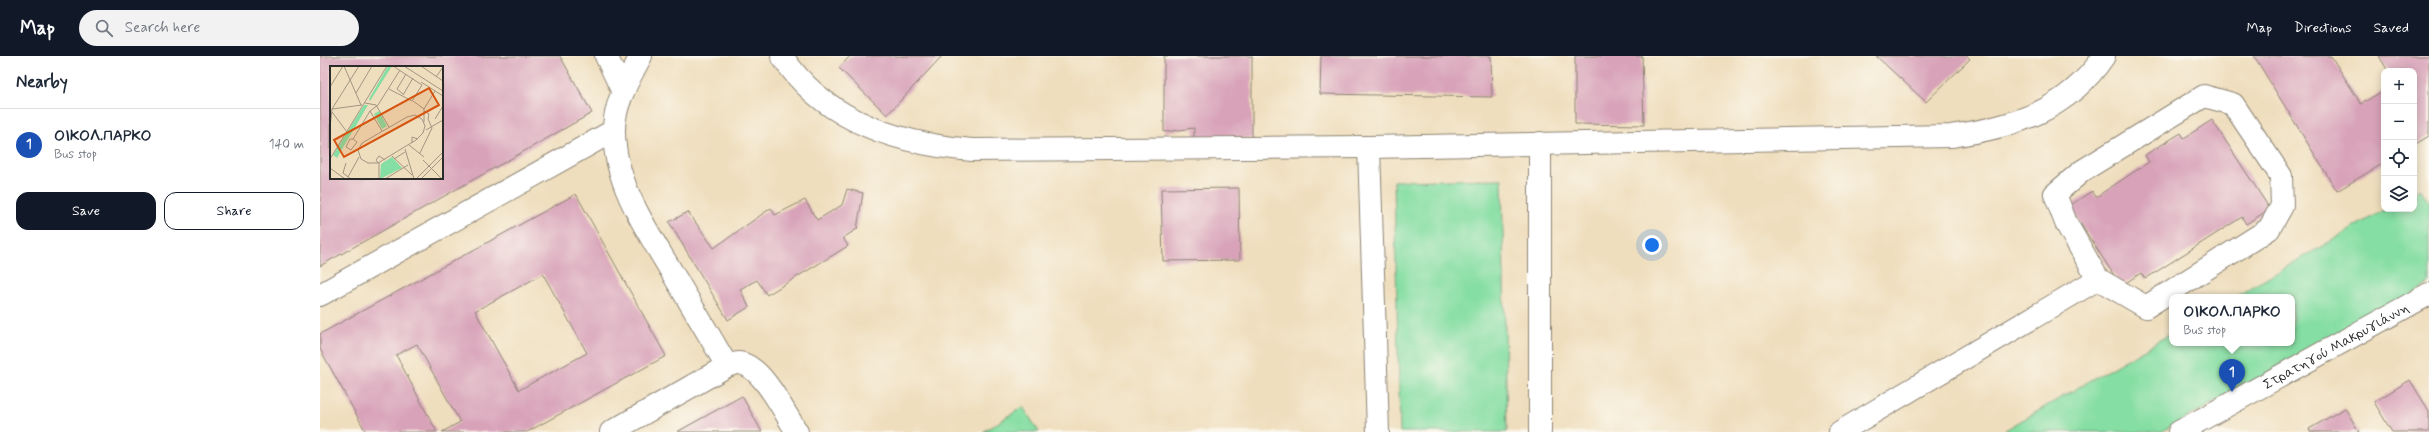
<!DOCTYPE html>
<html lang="en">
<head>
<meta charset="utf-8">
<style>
  body { margin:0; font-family:Mynerve,sans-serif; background:#f2f2f3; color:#1f2937 }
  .controls { position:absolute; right:12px; top:12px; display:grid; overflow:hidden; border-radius:8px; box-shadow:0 2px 10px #0003 }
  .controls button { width:36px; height:36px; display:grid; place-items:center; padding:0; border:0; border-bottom:1px solid #e0e1e3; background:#fff; color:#1f2937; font:20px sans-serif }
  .you { position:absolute; left:1332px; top:189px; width:14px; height:14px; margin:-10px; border:3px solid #fff; border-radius:50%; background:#1a73e8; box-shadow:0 0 0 6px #1a73e833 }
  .badge { display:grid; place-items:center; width:26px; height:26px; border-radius:50%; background:#111827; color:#fff; font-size:13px; font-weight:700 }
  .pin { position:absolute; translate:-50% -33px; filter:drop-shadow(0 1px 2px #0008) }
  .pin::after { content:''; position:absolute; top:21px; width:14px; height:12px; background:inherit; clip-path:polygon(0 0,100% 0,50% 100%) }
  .popup { position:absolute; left:1849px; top:238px; width:126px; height:52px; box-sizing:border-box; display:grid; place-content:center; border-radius:8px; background:#fff; filter:drop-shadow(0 1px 3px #0005); font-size:13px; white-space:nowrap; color:#747a83 }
  .popup b { font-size:15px; color:#1f2937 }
  .popup::after { content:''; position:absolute; left:50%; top:100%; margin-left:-8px; border:8px solid transparent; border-top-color:#fff }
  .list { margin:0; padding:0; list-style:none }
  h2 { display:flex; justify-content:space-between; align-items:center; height:52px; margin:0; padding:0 16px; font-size:17px }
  h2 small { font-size:13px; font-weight:400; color:#747a83 }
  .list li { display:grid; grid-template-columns:26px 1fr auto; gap:12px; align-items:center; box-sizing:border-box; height:72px; padding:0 16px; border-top:1px solid #e0e1e3 }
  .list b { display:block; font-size:15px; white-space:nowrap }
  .list p { margin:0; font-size:13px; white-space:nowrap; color:#747a83 }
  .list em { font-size:13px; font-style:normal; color:#747a83 }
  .actions { display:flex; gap:8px; padding:12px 16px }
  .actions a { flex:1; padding:9px 0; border:1px solid #111827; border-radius:12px; text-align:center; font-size:14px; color:#111827 }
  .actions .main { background:#111827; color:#fff }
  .icon { flex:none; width:22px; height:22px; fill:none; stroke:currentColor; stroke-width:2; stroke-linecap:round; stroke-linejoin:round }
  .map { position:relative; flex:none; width:2109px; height:376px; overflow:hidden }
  header { display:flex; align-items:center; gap:24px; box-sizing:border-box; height:56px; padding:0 20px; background:#111827; color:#fff }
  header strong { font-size:19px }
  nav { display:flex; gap:22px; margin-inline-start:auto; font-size:14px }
  .search { width:280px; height:36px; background:#f2f2f3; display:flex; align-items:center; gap:10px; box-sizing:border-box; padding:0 14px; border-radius:22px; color:#747a83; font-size:15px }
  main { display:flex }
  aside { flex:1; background:#fff }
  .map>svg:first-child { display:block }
  .green { fill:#85dea3; stroke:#588467 }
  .building { fill:#d8a3b9; fill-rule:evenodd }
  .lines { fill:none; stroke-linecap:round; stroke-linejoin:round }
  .minor-casing { stroke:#8d8474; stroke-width:24 }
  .minor { stroke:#fff; stroke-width:22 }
  .labels { text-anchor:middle; stroke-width:3.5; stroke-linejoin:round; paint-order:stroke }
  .street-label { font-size:14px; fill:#2b2b2b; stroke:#fbf7ec }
  .inset-road { fill:none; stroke:#a19683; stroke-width:1 }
  .view { fill:#d5540f; fill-opacity:0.15; stroke:#d5540f; stroke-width:2 }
  .inset-edge { fill:none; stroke:#2b2b2b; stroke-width:2 }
</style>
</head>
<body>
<header>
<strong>Map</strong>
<div class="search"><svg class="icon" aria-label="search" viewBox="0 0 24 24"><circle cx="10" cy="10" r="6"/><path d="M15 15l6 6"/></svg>Search here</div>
<nav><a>Map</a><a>Directions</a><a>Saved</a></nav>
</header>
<main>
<aside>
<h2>Nearby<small></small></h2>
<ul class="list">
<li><span class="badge" style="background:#1a4fb4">1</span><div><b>ΟΙΚΟΛ.ΠΑΡΚΟ</b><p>Bus stop</p></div><em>140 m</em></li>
</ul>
<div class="actions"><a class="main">Save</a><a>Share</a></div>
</aside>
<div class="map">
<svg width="2109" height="376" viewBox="0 0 2109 376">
  <rect width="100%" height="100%" fill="#fbf7ec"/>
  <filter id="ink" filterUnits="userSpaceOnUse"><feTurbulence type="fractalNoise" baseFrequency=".025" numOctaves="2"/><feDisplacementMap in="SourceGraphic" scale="8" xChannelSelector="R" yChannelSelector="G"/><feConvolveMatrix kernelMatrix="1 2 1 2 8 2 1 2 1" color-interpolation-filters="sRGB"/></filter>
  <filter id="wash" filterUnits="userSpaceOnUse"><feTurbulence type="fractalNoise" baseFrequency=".012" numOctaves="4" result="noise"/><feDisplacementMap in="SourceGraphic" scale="16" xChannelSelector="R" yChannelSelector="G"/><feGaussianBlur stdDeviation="0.9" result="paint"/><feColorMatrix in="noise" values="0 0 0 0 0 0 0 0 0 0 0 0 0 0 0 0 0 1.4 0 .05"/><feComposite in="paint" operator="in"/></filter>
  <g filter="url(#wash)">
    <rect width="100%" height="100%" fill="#efdebd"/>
    <path class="green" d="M1182,123L1187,376H1080L1074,125Z
      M2101,133L2109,147V228L1841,376H1682L1852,277V287H1972V241H1915L2066,153H2094V137Z
      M703,351L719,376H663Z"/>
    <g id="blocks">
      <path class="building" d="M0,0H240L272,57L0,210ZM11,11H122V122H11Z
        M530,0H622L567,59L519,12Z
        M844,0H932V82L874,84V72L844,76Z
        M1001,0H1171L1172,41L1000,38Z
        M1255,0H1322L1324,69L1255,68Z
        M1556,0H1647L1650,3L1606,46Z
        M1934,0H2011L2041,48L2064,34V107L2017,135Z
        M2059,0H2109V80L2094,89V15H2068Z
        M1892,64L1950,153L1926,168L1922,161L1825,223L1821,217L1801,230L1749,150L1772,135L1776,141L1829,106L1825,99L1861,77L1864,82Z
        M919,132L920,204L843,205L841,133Z
        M527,133L543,137L537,173L523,182L528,190L447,239L437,224L420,233L429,251L408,264L349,166L368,156L394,192L451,152L455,159L485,144L497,164L522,149Z
        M256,138L346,300L207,376H122L140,366L97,288L76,299L117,376H46L0,293V278ZM223,218L267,297L199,334L155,255Z
        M2090,324L2109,355V376H2072L2054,346Z
        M422,340L442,376H357Z
        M2025,352L2039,376H1991L1989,373Z"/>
    </g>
  </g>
  <g filter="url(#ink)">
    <use href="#blocks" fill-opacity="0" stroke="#8d8474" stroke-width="1"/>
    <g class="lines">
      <g class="minor-casing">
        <g id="minor">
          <path d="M286,0L303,36"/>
          <path d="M321,0C309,23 293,49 294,77C295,127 325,171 350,213C369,245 388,277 407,310"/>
          <path d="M462,0C504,65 579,88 652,94L1049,91L1631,80C1694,71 1747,55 1784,0"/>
          <path d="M1049,91L1058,376"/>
          <path d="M0,239L293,75"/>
          <path d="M291,376L407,310C410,309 415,307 419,307C442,309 465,358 477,376"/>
          <path d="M1220,376V87"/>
          <path d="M1520,376L1778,223L1826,251L1949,173L1962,150L1961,120L1913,48L1884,40L1762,115L1735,138L1746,167L1778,223"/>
          <path id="s1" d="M1859,376L2109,238"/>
        </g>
      </g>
      <use href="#minor" class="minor"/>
    </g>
  </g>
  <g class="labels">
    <g class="street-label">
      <text dy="5" stroke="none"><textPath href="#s1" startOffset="179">Στρατηγού Μακρυγιάννη</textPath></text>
    </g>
  </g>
  <g transform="translate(10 10)">
    <rect width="113" height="113" fill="#efdebd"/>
    <path d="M58,0H62L40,35L39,33ZM34,39H38L7,92L3,89ZM49,45L57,60L52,63L44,48ZM62,91L72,102L50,113L51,98Z" fill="#85dea3"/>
    <path class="inset-road" d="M14,0L31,39M74,0L113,25M91,0L113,15M106,11L113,1M91,16L113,30M0,21L13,0M59,23L82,35L92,19L63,0M26,27L42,0M73,28L67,23L76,8M73,29L83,12M83,35L94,43V56M35,37L46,39L59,61M2,43L32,39M94,43L105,25M40,45L52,65M2,46L17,66M85,49L92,53L95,60L93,67L86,74L48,97H38L31,93L28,84L32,77L77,51ZM105,53L113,40M0,62L2,43L29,0M96,64L113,54M23,73L27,76L21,84L16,81L20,73H23L40,45L48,39L70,4M82,77V71L88,73M79,79L94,91M75,83L84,113M90,87L102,62L98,53L99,48L94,45M62,90L82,109M0,93L57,0M64,93L75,86M93,94L112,113M49,96V113M16,97L13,107L21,113M48,97L46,94L49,90L55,94M0,102L15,113M18,111L29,91M55,113L78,99M86,113L113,86M91,113L113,91"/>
    <path class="view" d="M99,22L109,39L14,91L4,74Z"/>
    <rect width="113" height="113" class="inset-edge"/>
  </g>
</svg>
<div class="controls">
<button>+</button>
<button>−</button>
<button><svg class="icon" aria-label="locate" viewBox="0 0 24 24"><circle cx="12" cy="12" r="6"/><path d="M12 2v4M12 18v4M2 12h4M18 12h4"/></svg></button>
<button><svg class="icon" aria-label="layers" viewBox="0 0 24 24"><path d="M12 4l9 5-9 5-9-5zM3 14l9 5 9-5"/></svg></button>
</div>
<div class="you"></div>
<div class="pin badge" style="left:1912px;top:336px;background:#1a4fb4">1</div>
<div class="popup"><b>ΟΙΚΟΛ.ΠΑΡΚΟ</b>Bus stop</div>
</div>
</main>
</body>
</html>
